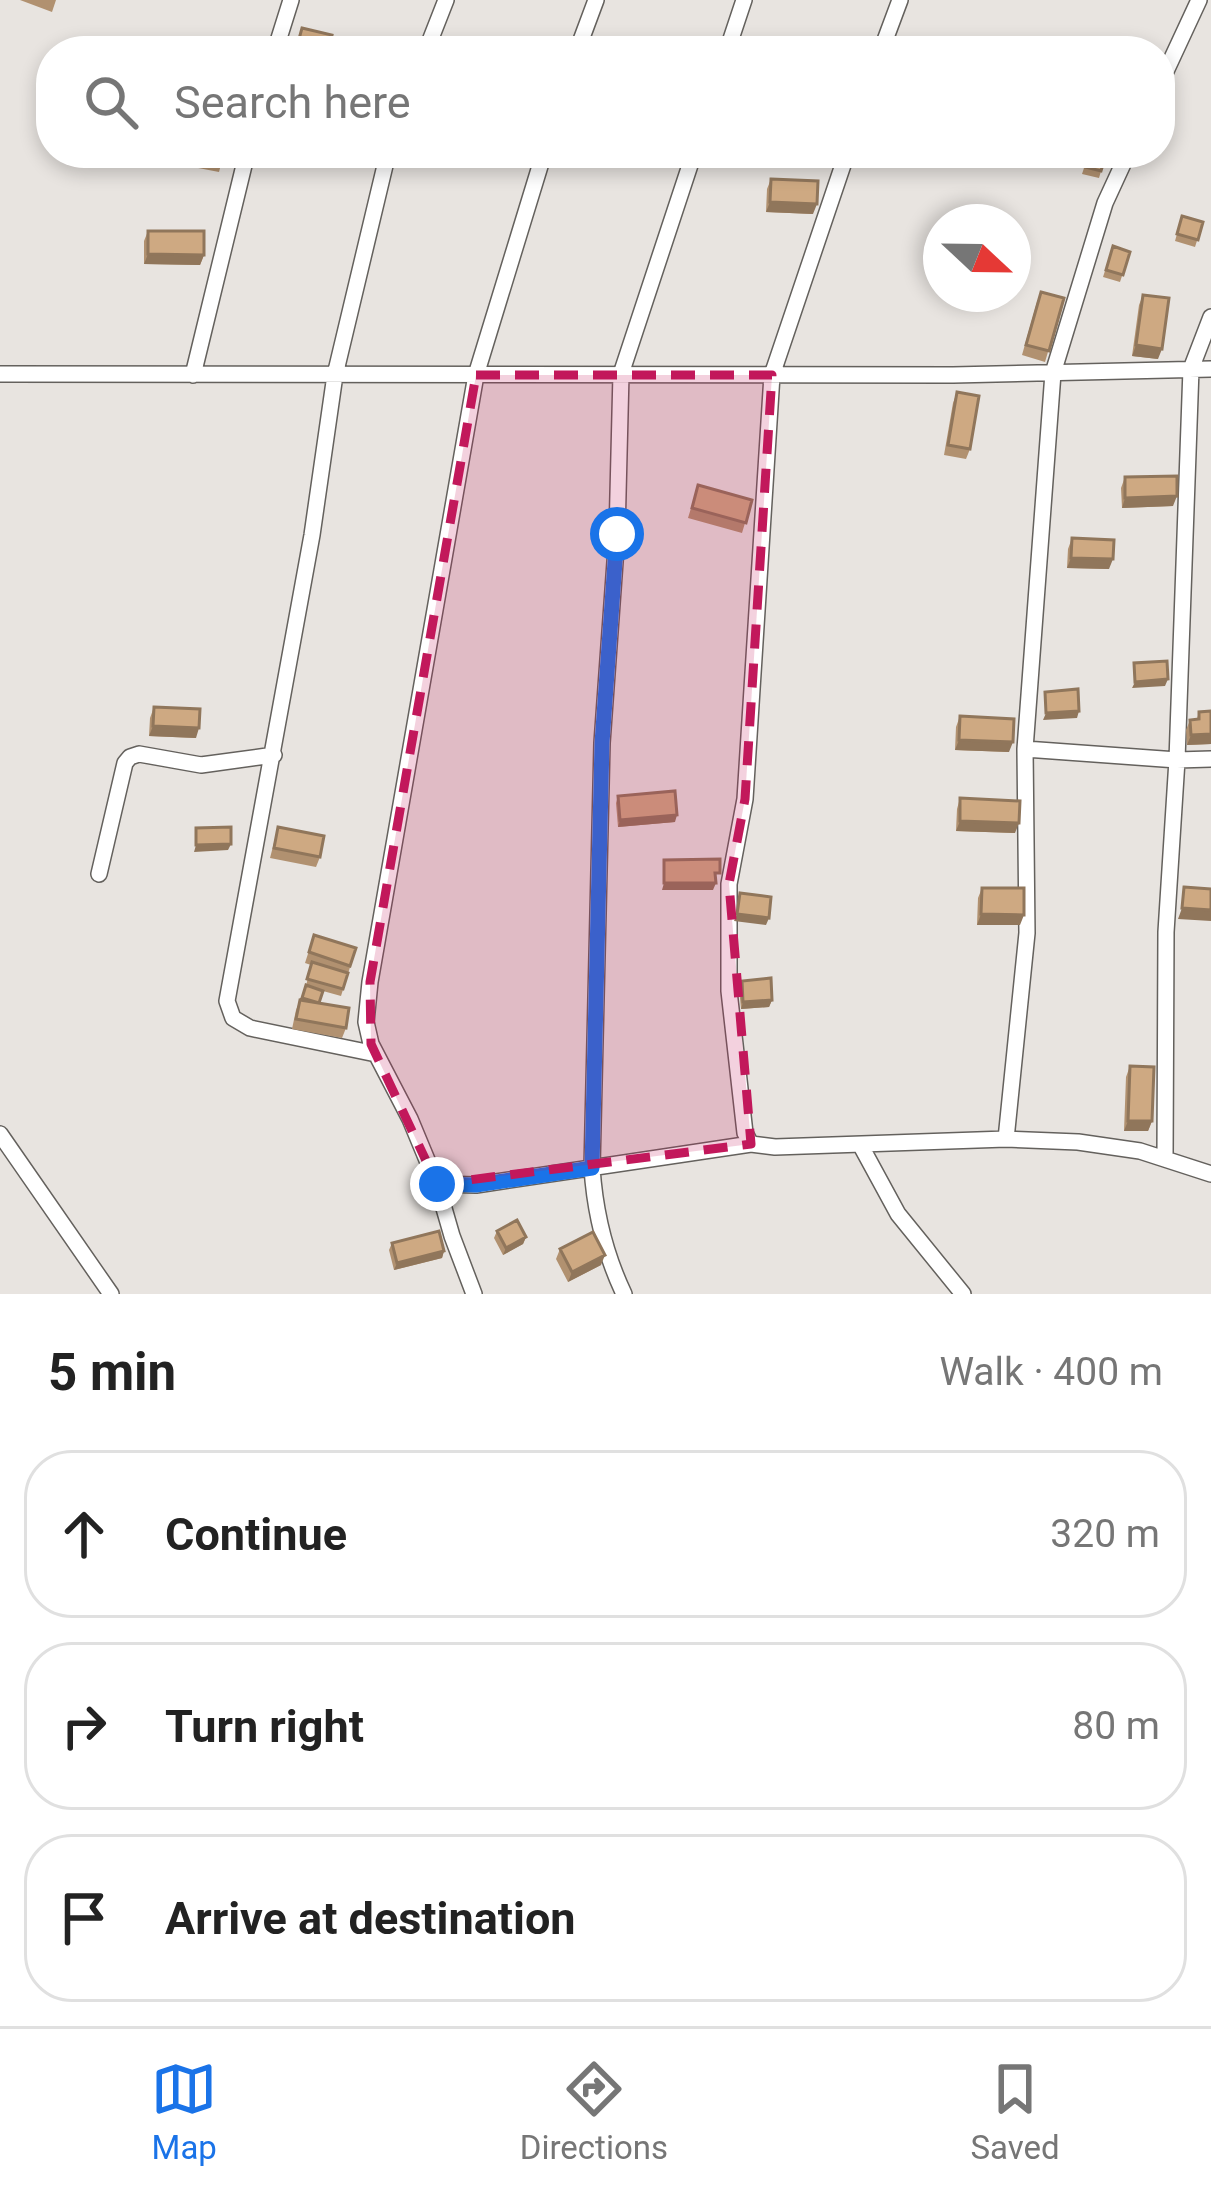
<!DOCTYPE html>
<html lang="en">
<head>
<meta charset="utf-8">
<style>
  body { margin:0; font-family:Roboto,sans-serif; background:#f2f2f2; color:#222 }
  .compass { position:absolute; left:923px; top:204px; width:108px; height:108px; border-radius:50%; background:#fff; box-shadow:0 6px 18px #0003; rotate:112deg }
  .stop { position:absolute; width:36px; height:36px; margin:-27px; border:9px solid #1a73e8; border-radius:50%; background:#fff }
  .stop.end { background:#1a73e8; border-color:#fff; box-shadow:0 3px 12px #0008 }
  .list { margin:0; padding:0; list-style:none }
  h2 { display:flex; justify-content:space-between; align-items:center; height:156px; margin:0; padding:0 48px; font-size:51px }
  h2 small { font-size:39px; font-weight:400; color:#767676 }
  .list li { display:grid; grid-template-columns:78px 1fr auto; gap:36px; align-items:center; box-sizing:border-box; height:168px; margin:0 24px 24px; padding:0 24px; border:3px solid #e0e0e0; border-radius:48px }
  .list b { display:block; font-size:45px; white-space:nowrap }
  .list em { font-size:39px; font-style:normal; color:#767676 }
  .icon { flex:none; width:66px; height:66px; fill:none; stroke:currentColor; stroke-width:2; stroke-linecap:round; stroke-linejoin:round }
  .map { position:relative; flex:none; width:1211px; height:1294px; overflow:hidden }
  .search { position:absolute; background:#fff; box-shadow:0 6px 18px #0003; left:36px; right:36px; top:36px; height:132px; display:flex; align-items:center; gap:30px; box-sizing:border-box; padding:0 42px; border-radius:48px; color:#767676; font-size:45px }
  .sheet { height:732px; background:#fff }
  nav { display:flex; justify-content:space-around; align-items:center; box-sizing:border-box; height:168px; border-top:3px solid #e0e0e0; background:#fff; font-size:33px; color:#767676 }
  nav a { display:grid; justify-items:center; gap:6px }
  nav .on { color:#1a73e8 }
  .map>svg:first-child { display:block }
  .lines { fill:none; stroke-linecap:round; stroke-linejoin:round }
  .minor-casing { stroke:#64615d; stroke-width:18 }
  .minor { stroke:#fff; stroke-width:15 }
  .wall { fill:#b19170 }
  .shaded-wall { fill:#90765b }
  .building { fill:#cea982; stroke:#90765b; stroke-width:3 }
  .route { stroke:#1a73e8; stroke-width:15 }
  .marked { fill:#c2185b; fill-opacity:0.2; stroke:#c2185b; stroke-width:9; stroke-dasharray:24 15; stroke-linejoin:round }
</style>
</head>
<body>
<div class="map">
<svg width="1211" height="1294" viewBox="0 0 1211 1294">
  <rect width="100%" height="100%" fill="#e8e4e0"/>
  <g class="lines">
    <g class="minor-casing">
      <path id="minor" d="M275,51L291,0
        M426,51L446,0
        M577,51L596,0
        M727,51L744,0
        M881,51L900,0
        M1160,84L1199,0
        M544,153L476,375L370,982L366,1022L371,1044L410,1119L437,1184L476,1185L751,1144
        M847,153L772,375L745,799L729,884V991L745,1133L751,1144L775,1147L1006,1139L1078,1142L1140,1151L1211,1174
        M0,374L953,375L1211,369
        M193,375L247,153
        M1025,749L1177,760L1211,759
        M99,874L125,763L130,757L139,754L201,765L274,755
        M376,1054L250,1028L233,1018L227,1001L312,535L335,375L388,153
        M0,1134L111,1294
        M1006,1139L1027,933L1025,749L1053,373L1105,203L1128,153
        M861,1146L898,1214L963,1294
        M1165,1159L1166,932L1177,760L1191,369L1211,317
        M437,1184L452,1236L474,1294
        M624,1294C605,1254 595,1213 592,1168L602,743L617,534L621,374L694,153"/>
    </g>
    <use href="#minor" class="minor"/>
  </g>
  <path class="wall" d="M20,0H56L52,12Z
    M195,153H224L219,172L193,167Z
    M1089,153L1106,154L1099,178L1082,174Z
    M771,179L813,214L766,212L767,189Z
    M1182,216L1203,222L1195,247L1175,241Z
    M148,231L204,255L200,265L144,264V241Z
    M1113,246L1130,252L1120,282L1103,277Z
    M1143,295L1158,359L1132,356L1139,305Z
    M1064,298L1045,362L1022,355L1037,302Z
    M957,392L970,449L966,459L944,455L953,403Z
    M1125,477L1173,506L1122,508L1121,488Z
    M698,485L752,500L742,533L688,518Z
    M1072,538L1109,569L1067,568L1068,549Z
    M154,707L196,738L149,736L150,718Z
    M1211,711V744L1187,745L1186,730L1190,720L1197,719L1199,712Z
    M960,716L1009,752L955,750L956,727Z
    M618,796L675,822L618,827L616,803Z
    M960,798L1015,833L956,831L957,809Z
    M278,827L320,857L316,867L270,858Z
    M982,888L1020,925H977L978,898Z
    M314,935L356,948L341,996L323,991L319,1003L346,1028L342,1038L292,1029L296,1010L306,986L311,965L305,963Z
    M742,981L772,1000L769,1007L741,1009L739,987Z
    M1130,1066L1152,1121L1148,1131H1124L1126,1077Z
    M497,1231L526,1237L523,1244L503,1255L494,1238Z
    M392,1243L444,1251L442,1258L394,1270L389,1250Z
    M560,1249L601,1265L568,1282L556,1259Z"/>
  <path class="shaded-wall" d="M770,202L817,204L813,214L766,212Z
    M148,254L204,255L200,265L144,264Z
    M1136,345L1162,349L1158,359L1132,356Z
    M1177,496L1173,506L1122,508L1125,498Z
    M1071,558L1113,559L1109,569L1067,568Z
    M1168,679L1165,686L1132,688L1135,682Z
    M1079,711L1077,718L1043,720L1046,713Z
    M153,726L199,728L196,738L149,736Z
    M1211,734V744L1187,745L1191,735Z
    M959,740L1013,742L1009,752L955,750Z
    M677,815L675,822L618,827L620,820Z
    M960,821L1019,823L1015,833L956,831Z
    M231,844L228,850L194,852L196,845Z
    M664,883H716L713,890H662Z
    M1182,908L1211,910V921L1178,919Z
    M737,914L769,918L766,925L734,921Z
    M981,914L1024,915L1020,925H977Z
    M772,1000L769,1007L741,1009L743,1002Z
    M1128,1121H1152L1148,1131H1124Z
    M526,1237L523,1244L503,1255L506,1248Z
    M444,1251L442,1258L394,1270L397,1263Z
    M605,1255L601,1265L568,1282L572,1272Z"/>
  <path class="building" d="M302,28L332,35L328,51L296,50Z
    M755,42L773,51H746L748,48L751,50Z
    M196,153H224L222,165L195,160Z
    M1089,153L1106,154L1101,171L1085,167Z
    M771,179L818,181L817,204L770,202Z
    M1182,216L1203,222L1198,240L1177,234Z
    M148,231H204V255L148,254Z
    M1113,246L1130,252L1123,275L1106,270Z
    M1041,292L1064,298L1049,351L1026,345Z
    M1143,295L1169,298L1162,349L1136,345Z
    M957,392L979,396L970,449L948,445Z
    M1177,476V496L1125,498V477Z
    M698,485L752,500L746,523L692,508Z
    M1072,538L1114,540L1113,559L1071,558Z
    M1167,661L1168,679L1135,682L1134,663Z
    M1078,689L1079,711L1046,713L1045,692Z
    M154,707L200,709L199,728L153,726Z
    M1211,711V734L1191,735L1190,720L1199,719V712Z
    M960,716L1014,719L1013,742L959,740Z
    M675,791L677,815L620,820L618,796Z
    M960,798L1020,801L1019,823L960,821Z
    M231,827V844L196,845V828Z
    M278,827L324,836L320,857L274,848Z
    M720,859V873H715L716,883H664V860Z
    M1184,887L1211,889V910L1182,908Z
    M982,888H1024V915L981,914Z
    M740,893L771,897L769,918L737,914Z
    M314,935L356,948L350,966L309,952Z
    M312,962L348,973L343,989L307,979Z
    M771,978L772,1000L743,1002L742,981Z
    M306,985L323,991L319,1003L302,998Z
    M300,1000L349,1008L346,1028L296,1019Z
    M1130,1066L1154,1067L1152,1121H1128Z
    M517,1220L526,1237L506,1248L497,1231Z
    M439,1231L444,1251L397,1263L392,1243Z
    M593,1232L605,1255L572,1272L560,1249Z"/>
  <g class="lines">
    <path class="route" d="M437,1184L476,1185L592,1168L602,743L617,534"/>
  </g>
  <path class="marked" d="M476,375H772L745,799L729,884L751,1144L437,1184L371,1044L370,982Z"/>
</svg>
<svg class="compass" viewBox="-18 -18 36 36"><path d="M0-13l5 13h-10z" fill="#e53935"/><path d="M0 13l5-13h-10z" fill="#767676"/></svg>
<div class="stop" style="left:617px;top:534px"></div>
<div class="stop end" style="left:437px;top:1184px"></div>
<div class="search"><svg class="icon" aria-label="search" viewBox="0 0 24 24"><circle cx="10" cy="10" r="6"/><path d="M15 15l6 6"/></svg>Search here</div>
</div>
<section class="sheet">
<h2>5 min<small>Walk · 400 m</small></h2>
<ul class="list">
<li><svg class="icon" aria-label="ahead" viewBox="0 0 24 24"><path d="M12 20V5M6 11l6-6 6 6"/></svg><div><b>Continue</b></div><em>320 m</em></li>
<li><svg class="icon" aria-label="right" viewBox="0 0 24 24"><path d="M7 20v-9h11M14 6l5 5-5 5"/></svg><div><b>Turn right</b></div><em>80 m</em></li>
<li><svg class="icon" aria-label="arrive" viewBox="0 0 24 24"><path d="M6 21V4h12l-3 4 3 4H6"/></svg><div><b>Arrive at destination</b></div></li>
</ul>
</section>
<nav>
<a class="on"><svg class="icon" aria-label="map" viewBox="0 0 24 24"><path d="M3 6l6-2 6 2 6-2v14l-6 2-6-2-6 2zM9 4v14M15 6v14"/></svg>Map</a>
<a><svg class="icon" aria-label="directions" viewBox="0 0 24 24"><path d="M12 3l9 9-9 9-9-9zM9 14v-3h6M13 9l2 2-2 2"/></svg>Directions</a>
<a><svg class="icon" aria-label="saved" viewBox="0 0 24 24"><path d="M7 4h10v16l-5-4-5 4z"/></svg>Saved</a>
</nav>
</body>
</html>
